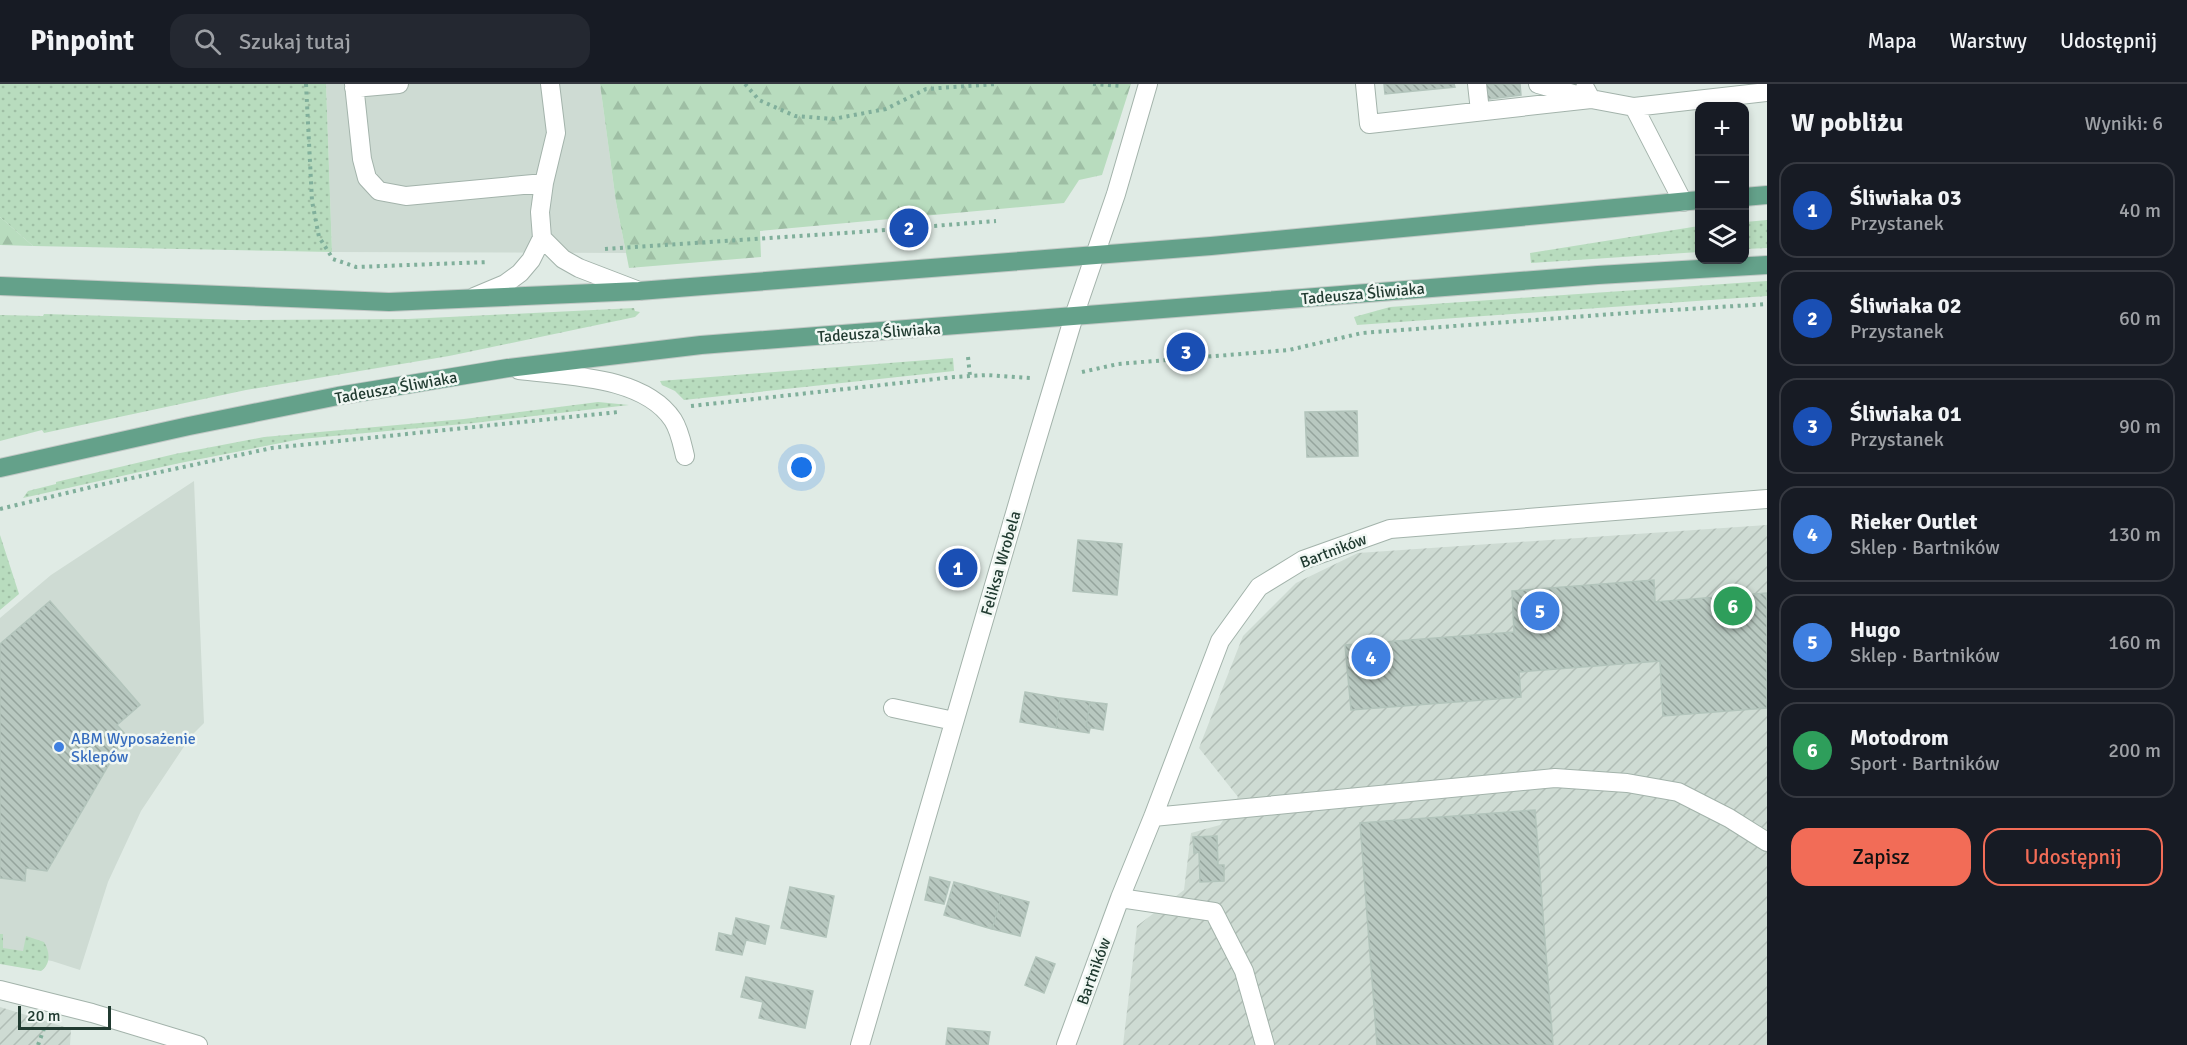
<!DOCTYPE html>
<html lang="pl">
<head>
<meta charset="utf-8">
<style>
  body { margin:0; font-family:Signika,sans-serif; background:#242831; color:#f1f3f6 }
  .controls { position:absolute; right:18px; top:18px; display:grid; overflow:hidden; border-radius:12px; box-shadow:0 3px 9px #0003 }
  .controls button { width:54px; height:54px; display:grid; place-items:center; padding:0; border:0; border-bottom:2px solid #363941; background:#171b24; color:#f1f3f6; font:30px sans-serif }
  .scale { position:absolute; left:18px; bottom:15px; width:93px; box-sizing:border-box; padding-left:6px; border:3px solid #213b31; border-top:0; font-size:16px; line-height:21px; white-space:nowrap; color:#213b31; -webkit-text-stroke:4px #f0f7f3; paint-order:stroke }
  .you { position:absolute; left:802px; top:384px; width:21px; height:21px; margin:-15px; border:4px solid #fff; border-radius:50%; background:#1a73e8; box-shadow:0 0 0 9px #1a73e833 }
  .badge { display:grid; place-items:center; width:39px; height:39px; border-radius:50%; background:#f26c57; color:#fff; font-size:20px; font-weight:700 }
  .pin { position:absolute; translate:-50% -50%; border:3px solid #fff; box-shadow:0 2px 6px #0006 }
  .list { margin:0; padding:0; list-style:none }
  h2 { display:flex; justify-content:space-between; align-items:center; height:78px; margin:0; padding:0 24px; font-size:26px }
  h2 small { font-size:20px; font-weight:400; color:#9ea1a6 }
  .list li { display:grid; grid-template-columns:39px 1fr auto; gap:18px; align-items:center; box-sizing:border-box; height:96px; margin:0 12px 12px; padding:0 12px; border:2px solid #363941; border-radius:18px }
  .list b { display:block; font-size:22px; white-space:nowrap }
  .list p { margin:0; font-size:20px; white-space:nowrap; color:#9ea1a6 }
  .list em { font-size:20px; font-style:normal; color:#9ea1a6 }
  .actions { display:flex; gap:12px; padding:18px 24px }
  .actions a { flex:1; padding:14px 0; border:2px solid #f26c57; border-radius:18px; text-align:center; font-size:21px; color:#f26c57 }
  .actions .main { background:#f26c57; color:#111 }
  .icon { flex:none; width:33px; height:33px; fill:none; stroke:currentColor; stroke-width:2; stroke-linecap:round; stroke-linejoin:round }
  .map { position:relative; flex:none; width:1767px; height:961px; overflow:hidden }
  header { display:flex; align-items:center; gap:36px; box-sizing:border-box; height:84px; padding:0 30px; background:#171b24; border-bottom:2px solid #363941 }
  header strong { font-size:28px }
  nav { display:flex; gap:33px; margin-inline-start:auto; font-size:21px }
  .search { width:420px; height:54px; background:#242831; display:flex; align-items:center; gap:15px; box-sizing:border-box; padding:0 21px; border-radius:18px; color:#9ea1a6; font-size:22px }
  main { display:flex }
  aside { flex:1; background:#171b24 }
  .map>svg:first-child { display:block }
  .built { fill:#cedbd3 }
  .industrial { fill:url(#industrial-furrows) }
  .grass { fill:url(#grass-dots) }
  .forest { fill:url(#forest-firs) }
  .building { fill:url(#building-back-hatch); stroke:#b2c4bb; stroke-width:1.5 }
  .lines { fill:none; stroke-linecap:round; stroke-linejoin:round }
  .minor-casing { stroke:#a3b3ab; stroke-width:20 }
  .major-casing { stroke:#c1c8c5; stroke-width:20 }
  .path { stroke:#80af9b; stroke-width:4; stroke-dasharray:3 4.5; stroke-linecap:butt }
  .minor { stroke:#fff; stroke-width:18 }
  .major { stroke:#64a18a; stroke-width:18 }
  .shop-dot { fill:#3f7fe0; stroke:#f0f7f3; stroke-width:2 }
  .labels { text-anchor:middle; stroke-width:5; stroke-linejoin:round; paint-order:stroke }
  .street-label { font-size:16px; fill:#213b31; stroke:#f0f7f3 }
  .shop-label { font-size:16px; fill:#366cbe; stroke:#f0f7f3; text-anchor:start }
</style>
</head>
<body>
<header>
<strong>Pinpoint</strong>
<div class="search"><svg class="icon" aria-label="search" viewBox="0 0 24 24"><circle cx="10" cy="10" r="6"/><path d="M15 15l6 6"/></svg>Szukaj tutaj</div>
<nav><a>Mapa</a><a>Warstwy</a><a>Udostępnij</a></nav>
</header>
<main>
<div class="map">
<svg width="1767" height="961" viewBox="0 0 1767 961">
  <defs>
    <pattern id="industrial-furrows" width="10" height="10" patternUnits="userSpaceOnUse" patternTransform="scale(1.5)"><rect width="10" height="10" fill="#cedbd3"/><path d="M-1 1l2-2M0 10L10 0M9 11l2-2" fill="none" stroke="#b1bdb6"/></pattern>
    <pattern id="grass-dots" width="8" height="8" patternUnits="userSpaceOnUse" patternTransform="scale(1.5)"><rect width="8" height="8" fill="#b8dcbe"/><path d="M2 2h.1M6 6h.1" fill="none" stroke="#9ebea4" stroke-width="1.8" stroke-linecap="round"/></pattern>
    <pattern id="forest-firs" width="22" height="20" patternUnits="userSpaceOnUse" patternTransform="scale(1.5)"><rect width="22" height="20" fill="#b8dcbe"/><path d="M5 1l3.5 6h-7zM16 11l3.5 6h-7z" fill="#9ebea4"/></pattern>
    <pattern id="building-back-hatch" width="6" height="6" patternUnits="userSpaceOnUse" patternTransform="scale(1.5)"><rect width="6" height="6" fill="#b8c8c0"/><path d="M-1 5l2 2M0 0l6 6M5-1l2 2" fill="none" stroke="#95a49d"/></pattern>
  </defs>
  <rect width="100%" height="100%" fill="#e0ebe5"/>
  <path class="built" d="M326,0H600L616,118L626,169L332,168Z
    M194,397L204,639L191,652L141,727L108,798L80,886L52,877L0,869V534L51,491Z"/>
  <path class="industrial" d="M1767,441V961H1123L1137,842L1184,806L1191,749L1220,741L1238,713L1199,664L1243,552L1296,499L1358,469Z
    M0,923L71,945L70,961H0Z"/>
  <path class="grass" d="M0,0H326L332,168L33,162L0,133Z
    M1767,136V164L1745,165V138Z
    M1699,142V168L1531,179L1530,169Z
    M1767,197V212L1357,241L1354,233L1390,223Z
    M634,224L635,227L640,228L635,233L449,272L246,306L44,349L42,346L0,357V231L43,232L44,230L242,236L408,235Z
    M953,274L954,287L684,316L675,307L662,301L660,297Z
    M598,318L629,321L474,339L301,355L180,379L23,414L28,407L56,400V398L175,370L264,353L464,335Z
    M0,451L19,510L0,526Z
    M0,850H3V864L23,867L26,852L44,858C50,868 51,880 41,887L0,880Z"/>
  <path class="forest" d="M600,0H1131L1102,91L1079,96L1064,119L760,147L761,173L629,184L616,118Z
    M0,133L33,162L0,161Z"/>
  <path class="building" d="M1384,0H1454L1455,3L1385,10Z
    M1481,0H1520L1521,11L1482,16Z
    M1357,327L1358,372L1307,373L1305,328Z
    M1078,456L1122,460L1117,511L1073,507Z
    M1654,496L1655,518L1767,509V624L1663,632L1660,577L1519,588L1521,613L1351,626L1345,561L1514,548L1512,507Z
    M50,517L140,621L117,641L126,651L47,787L26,784L25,797L0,794V560Z
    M1025,608L1060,614L1056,644L1020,638Z
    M1060,614L1090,618L1086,643L1090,644L1089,649L1056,644Z
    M1090,618L1107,620L1103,646L1086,643Z
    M1535,726L1553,961H1377L1360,739Z
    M1217,752L1218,781H1224V797L1200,798L1199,768L1194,769L1193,753Z
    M930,793L950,798L944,820L925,816Z
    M954,798L1002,811L992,845L944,831Z
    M790,803L834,812L826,853L781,844Z
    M1002,811L1029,818L1020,852L992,845Z
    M736,834L769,842L765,860L746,856L742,871L716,866L719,849L732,852Z
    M1036,873L1055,880L1044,909L1025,901Z
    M746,893L813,907L805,944L759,934L763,918L741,913Z
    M948,944L990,948L988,961H946Z"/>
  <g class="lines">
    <g class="minor-casing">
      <path id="minor" d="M354,0L362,75L367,94L379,107L406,112L544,99
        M1365,0L1369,40L1591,15L1538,0
        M1477,0L1480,27
        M354,4L399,0
        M1585,4L1591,15L1634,23L1767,8
        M1634,23L1683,118
        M542,154L563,175L579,184L639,207
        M474,213L505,200L520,189L531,176L542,154L540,128L544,99L556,49L550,0
        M519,286C567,292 644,292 673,336C680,347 682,360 685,372
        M893,624L954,637
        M1153,733L1555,694L1627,699L1678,708L1729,734L1767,758
        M1120,814L1214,828L1244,887L1265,961
        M0,906L92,929L198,961
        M860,961L1025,395L1074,232L1116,110L1148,0
        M1066,961L1120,814L1153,733L1220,557L1259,503L1303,476L1390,445L1767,415"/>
    </g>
    <g class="major-casing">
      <path id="major" d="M1744,113L1767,111
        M0,202L389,218L639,207L1211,162L1700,116
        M0,384L189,342L338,312L508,284L701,261L1598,191L1767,181"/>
    </g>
    <path class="path" d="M306,0L312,117L319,153L333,175L356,183L488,178
      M745,0L759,16L795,32L833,35L886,25L926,5L996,0
      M1093,0L1122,2
      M605,165L859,148L996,137
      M968,273L970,292
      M1082,288L1118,280L1289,266L1362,249L1640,228L1767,220
      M691,322L954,293L987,291L1030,294
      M0,425L104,400L272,364L618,328
      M38,961L45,942"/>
    <use href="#minor" class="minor"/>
    <use href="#major" class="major"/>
  </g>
  <circle class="shop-dot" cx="59" cy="663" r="6"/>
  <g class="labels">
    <g class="street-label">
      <text transform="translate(1363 209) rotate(-5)" y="6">Tadeusza Śliwiaka</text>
      <text transform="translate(879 248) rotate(-4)" y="6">Tadeusza Śliwiaka</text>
      <text transform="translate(396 303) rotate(-10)" y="6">Tadeusza Śliwiaka</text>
      <text transform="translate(1333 466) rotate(-21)" y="6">Bartników</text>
      <text transform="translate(1000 479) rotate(-74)" y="6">Feliksa Wrobela</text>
      <text transform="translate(1093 887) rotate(-70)" y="6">Bartników</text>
    </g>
    <g class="shop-label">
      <text x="71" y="660">ABM Wyposażenie<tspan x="71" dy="18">Sklepów</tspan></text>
    </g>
  </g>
</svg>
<div class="controls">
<button>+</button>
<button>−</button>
<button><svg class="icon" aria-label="layers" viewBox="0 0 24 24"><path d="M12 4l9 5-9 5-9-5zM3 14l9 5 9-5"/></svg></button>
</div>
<div class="scale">20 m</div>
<div class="you"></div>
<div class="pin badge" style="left:958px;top:484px;background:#1a4fb4">1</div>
<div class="pin badge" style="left:909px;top:144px;background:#1a4fb4">2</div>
<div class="pin badge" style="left:1186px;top:268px;background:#1a4fb4">3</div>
<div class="pin badge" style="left:1371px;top:573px;background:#3f7fe0">4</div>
<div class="pin badge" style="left:1540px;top:527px;background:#3f7fe0">5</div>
<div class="pin badge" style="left:1733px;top:522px;background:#2e9e5b">6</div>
</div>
<aside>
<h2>W pobliżu<small>Wyniki: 6</small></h2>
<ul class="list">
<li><span class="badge" style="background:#1a4fb4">1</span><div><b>Śliwiaka 03</b><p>Przystanek</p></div><em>40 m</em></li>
<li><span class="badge" style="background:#1a4fb4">2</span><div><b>Śliwiaka 02</b><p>Przystanek</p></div><em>60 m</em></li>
<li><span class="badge" style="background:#1a4fb4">3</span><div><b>Śliwiaka 01</b><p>Przystanek</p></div><em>90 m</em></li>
<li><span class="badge" style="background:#3f7fe0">4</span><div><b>Rieker Outlet</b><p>Sklep · Bartników</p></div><em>130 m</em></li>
<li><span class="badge" style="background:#3f7fe0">5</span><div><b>Hugo</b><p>Sklep · Bartników</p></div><em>160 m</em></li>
<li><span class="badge" style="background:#2e9e5b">6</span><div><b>Motodrom</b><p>Sport · Bartników</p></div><em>200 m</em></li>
</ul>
<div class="actions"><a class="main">Zapisz</a><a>Udostępnij</a></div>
</aside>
</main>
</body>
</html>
